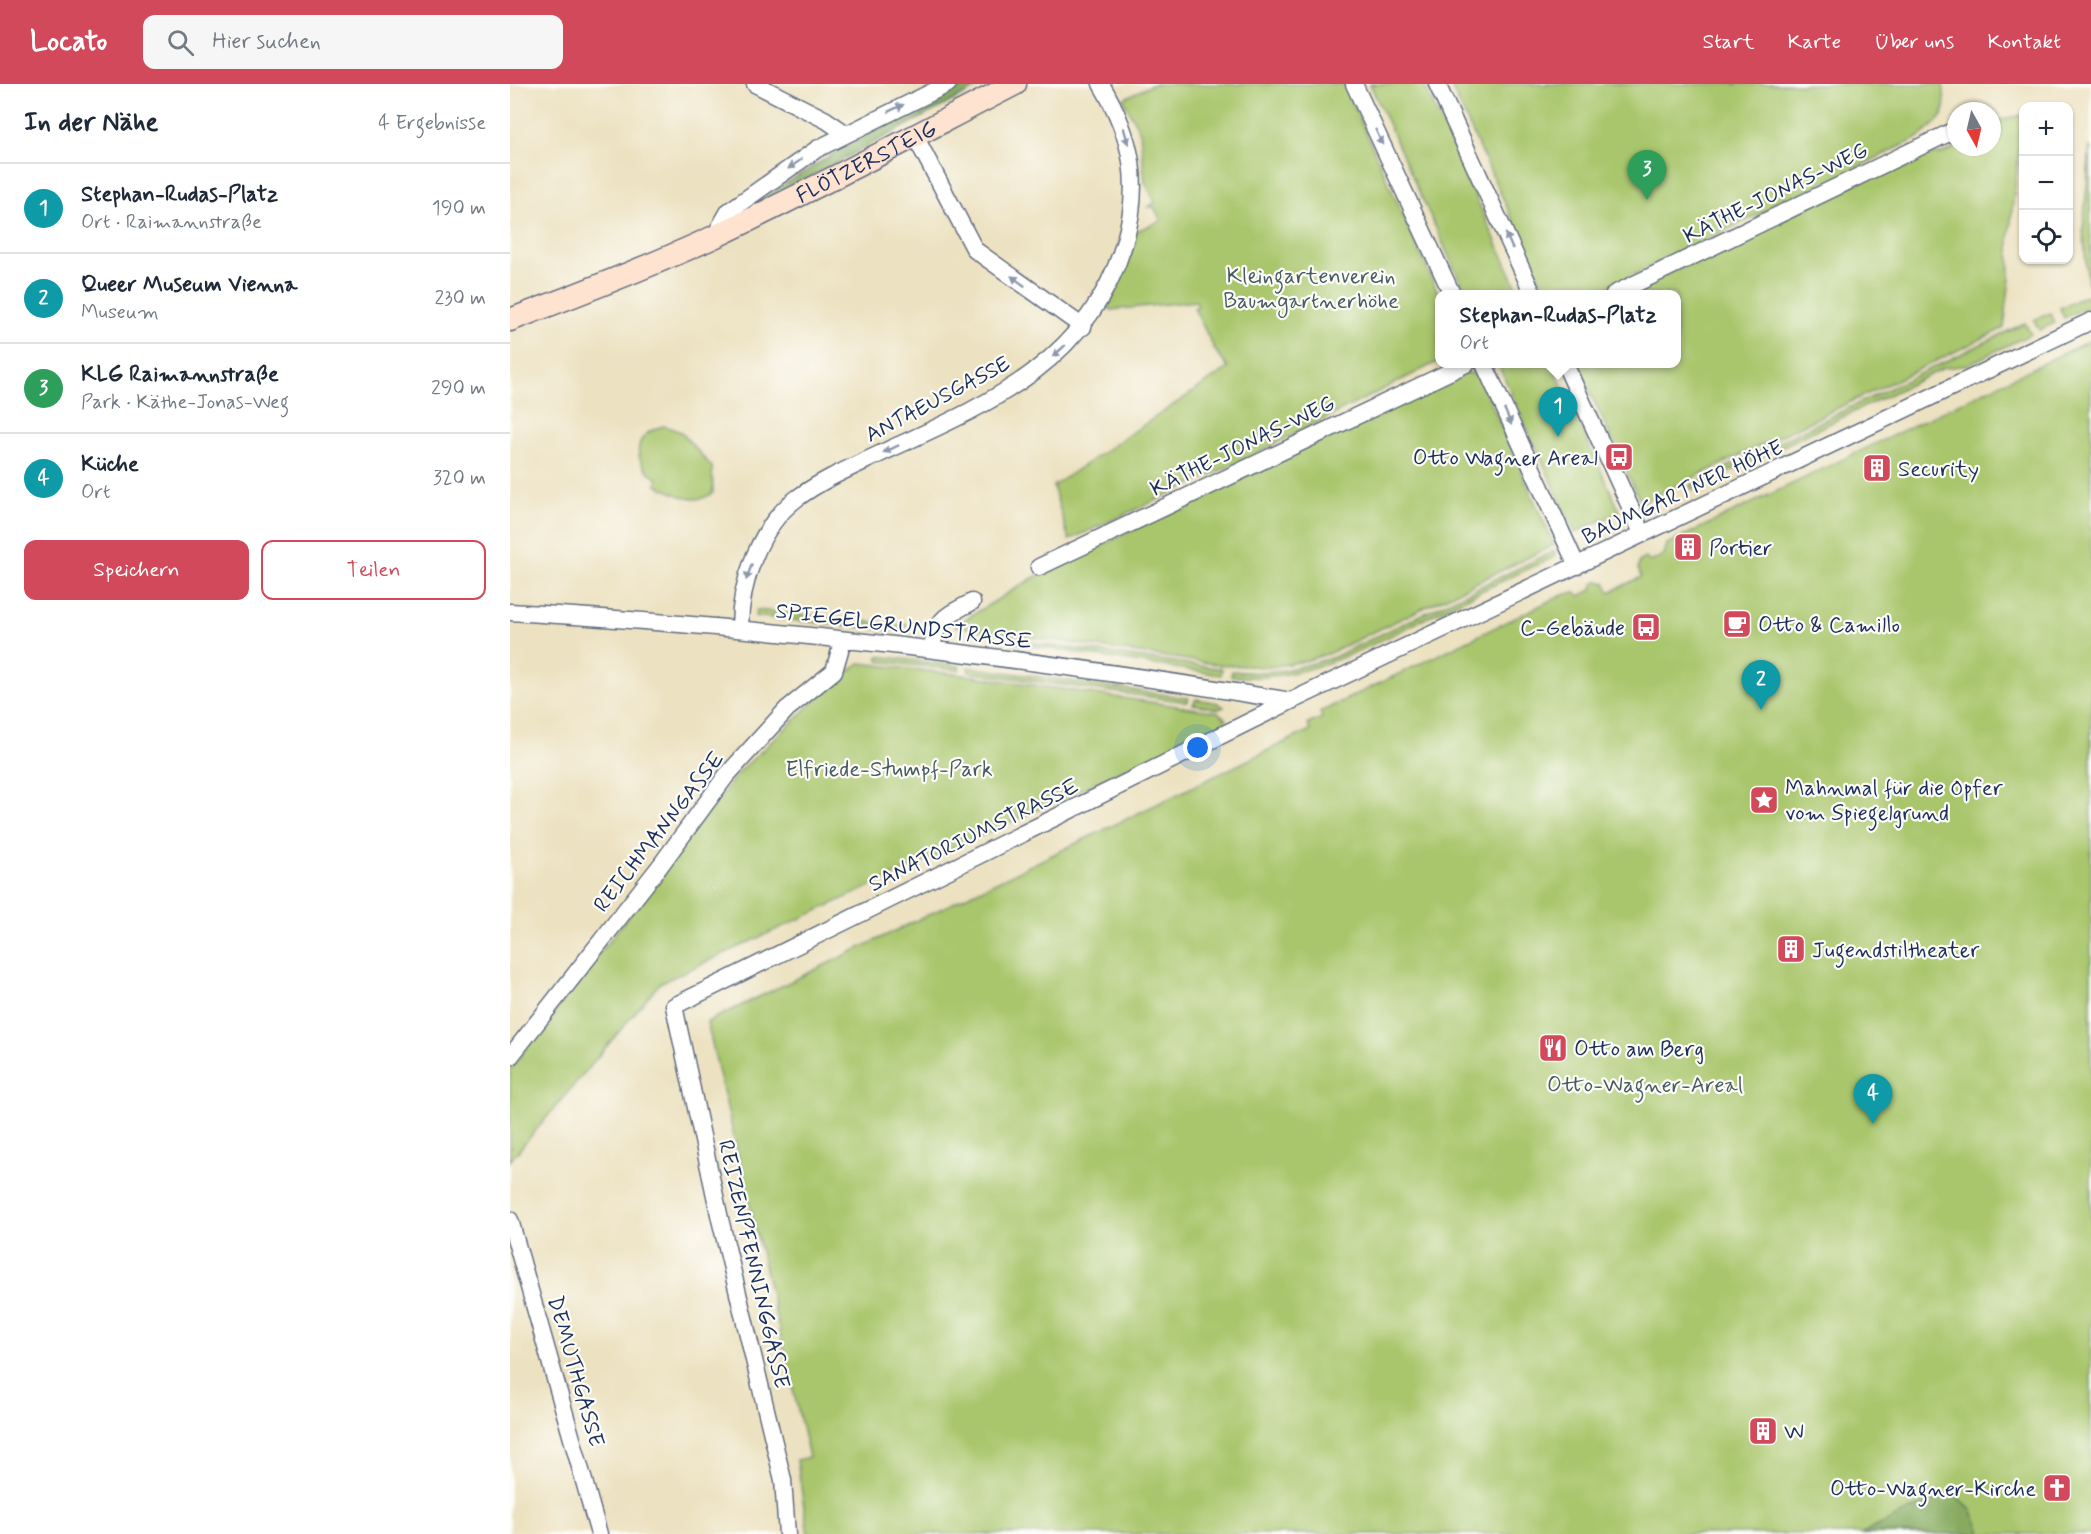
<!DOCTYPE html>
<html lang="de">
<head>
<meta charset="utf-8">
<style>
  body { margin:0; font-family:Mynerve,sans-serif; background:#f6f6f7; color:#1f2937 }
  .controls { position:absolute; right:18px; top:18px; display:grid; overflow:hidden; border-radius:12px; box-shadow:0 2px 4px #0004 }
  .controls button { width:54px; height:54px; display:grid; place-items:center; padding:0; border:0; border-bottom:2px solid #e0e1e3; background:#fff; color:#1f2937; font:30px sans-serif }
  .compass { position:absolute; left:1437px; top:18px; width:54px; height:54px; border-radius:50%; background:#fff; box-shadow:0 2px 4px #0004; rotate:172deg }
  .you { position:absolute; left:688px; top:664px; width:21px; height:21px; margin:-15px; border:4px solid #fff; border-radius:50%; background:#1a73e8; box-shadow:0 0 0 9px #1a73e833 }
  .badge { display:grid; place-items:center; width:39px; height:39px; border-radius:50%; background:#d1495b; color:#fff; font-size:20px; font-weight:700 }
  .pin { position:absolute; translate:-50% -50px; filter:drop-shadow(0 2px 3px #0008) }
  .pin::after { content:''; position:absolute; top:32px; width:21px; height:18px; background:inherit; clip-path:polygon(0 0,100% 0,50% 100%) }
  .popup { position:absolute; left:925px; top:206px; width:246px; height:78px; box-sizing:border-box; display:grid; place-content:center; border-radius:12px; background:#fff; filter:drop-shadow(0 2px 4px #0005); font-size:20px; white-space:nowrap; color:#747a83 }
  .popup b { font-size:22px; color:#1f2937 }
  .popup::after { content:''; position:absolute; left:50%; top:100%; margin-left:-12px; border:12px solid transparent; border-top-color:#fff }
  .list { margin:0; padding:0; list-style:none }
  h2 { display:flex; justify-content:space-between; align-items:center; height:78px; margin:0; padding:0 24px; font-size:26px }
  h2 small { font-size:20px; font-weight:400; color:#747a83 }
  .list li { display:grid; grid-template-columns:39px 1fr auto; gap:18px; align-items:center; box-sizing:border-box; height:90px; padding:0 24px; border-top:2px solid #e0e1e3 }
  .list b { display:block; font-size:22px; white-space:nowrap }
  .list p { margin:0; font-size:20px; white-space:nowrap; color:#747a83 }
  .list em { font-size:20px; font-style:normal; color:#747a83 }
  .actions { display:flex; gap:12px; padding:18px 24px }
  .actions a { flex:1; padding:14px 0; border:2px solid #d1495b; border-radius:12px; text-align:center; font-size:21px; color:#d1495b }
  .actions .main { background:#d1495b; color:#fff }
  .icon { flex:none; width:33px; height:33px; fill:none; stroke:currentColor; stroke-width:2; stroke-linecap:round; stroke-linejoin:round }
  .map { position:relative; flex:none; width:1581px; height:1450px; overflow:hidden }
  header { display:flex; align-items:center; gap:36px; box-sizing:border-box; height:84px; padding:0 30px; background:#d1495b; color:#fff }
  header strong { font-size:28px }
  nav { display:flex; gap:33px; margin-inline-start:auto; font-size:21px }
  .search { width:420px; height:54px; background:#f6f6f7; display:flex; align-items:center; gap:15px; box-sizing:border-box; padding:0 21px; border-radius:12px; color:#747a83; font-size:22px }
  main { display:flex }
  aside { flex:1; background:#fff }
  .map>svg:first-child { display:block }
  .green { fill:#a9c66c; stroke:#627a65; stroke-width:1.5 }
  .forest { fill:#86ab60; stroke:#506d5f; stroke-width:1.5 }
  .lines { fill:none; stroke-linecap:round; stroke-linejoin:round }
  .minor-casing { stroke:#646d80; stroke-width:19 }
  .secondary-casing { stroke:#646d80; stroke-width:25 }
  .minor { stroke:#fff; stroke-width:16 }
  .secondary { stroke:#fee3d1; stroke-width:22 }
  .oneway { fill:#8d97ae }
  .labels { text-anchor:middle; stroke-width:4.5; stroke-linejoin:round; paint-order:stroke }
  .street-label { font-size:22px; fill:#1b2f5e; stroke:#fdfcf7 }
  .park-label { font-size:22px; fill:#465c62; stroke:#fdfcf7 }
  .poi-label { font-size:22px; fill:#1b2f5e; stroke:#fdfcf7; text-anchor:start }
</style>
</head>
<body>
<header>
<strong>Locato</strong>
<div class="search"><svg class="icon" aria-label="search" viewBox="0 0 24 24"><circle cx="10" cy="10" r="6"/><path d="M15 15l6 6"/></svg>Hier suchen</div>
<nav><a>Start</a><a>Karte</a><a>Über uns</a><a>Kontakt</a></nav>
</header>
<main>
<aside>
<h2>In der Nähe<small>4 Ergebnisse</small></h2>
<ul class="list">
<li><span class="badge" style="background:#0f9aa8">1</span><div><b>Stephan-Rudas-Platz</b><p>Ort · Raimannstraße</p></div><em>190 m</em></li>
<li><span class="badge" style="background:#0f9aa8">2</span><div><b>Queer Museum Vienna</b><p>Museum</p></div><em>230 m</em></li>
<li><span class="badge" style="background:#2e9e5b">3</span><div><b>KLG Raimannstraße</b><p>Park · Käthe-Jonas-Weg</p></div><em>290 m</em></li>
<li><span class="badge" style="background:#0f9aa8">4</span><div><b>Küche</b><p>Ort</p></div><em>320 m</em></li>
</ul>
<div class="actions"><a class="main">Speichern</a><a>Teilen</a></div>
</aside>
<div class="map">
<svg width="1581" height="1450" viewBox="0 0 1581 1450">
  <rect width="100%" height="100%" fill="#fdfcf7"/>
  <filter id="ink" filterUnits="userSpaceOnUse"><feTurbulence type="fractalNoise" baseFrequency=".0167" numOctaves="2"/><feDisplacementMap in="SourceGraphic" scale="12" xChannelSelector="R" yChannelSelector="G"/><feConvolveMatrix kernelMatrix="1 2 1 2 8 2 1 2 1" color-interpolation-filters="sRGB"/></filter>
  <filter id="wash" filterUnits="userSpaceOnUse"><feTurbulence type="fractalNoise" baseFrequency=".008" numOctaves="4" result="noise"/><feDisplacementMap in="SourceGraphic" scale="24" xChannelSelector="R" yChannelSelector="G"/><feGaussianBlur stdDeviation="1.35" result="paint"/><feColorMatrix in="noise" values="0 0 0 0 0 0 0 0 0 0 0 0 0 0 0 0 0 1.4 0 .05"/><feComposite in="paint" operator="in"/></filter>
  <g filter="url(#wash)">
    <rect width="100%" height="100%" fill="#ece1c0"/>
    <path class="green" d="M643,0H834L929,211V277L729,378L559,456L543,402L718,284L705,266L684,224L688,222L686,217L601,226L598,223L624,161L626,147L651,137L644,123H638L645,118L635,98L630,48L613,15Z
      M860,0H914L1010,210H956Z
      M940,0H1433C1438,35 1433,32 1408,54L1083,210H1037Z
      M1513,31L1499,154L1500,194L1494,244L1131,419L1067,280H1166V210H1115L1403,72L1430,70L1448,63H1482V38Z
      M1580,62L1581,199L1578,200L1573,146Z
      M1581,209V221L1554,234L1550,224Z
      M1541,229L1545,239L1529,246L1524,236Z
      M1515,239L1521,250L1457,281L1434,284L1182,406L1180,401Z
      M1581,256V1450H298L287,1376L299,1373L197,938L800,646L798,640L812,634L810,628L1050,512L1064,508L1069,512L1082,506L1083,500L1089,497L1095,499L1100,508L1131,493L1128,485L1129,478L1135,474L1141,478L1154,471L1157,460Z
      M988,280H1042L1110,428L1065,449Z
      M952,288L968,290L1044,461L820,569L795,577L760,583L712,581L444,542L523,494Z
      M154,342L171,348L202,383L203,409C184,423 165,409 146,401L148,395C122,379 120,350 154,342Z
      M1044,467L1046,472C1002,492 958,513 914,535C853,565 792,600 721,592L722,587C758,592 790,584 824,573Z
      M246,526L387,541H397L389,546H377L245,532Z
      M503,556L712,585L711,591L503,559Z
      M368,572L450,582L449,586L368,577Z
      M350,579L462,592L708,628L716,635L714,640L150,899L0,1077V986L229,688L327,596Z
      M458,583L679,614L677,618L459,588Z
      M686,615L708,619L714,623L709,625L683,620Z"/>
    <path class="forest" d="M456,0H474L255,117L244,119L331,65Z
      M1442,1411C1460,1417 1465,1434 1472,1450H1351L1424,1415Z"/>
  </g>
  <g filter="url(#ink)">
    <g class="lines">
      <g class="minor-casing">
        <path id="minor" d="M245,0L316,36L335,49
          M844,0L942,210
          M927,0L1023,210
          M405,52L465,166L573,243
          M204,153L219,127L307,65L438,0
          M1104,210L1445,46
          M974,280L1067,482
          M1055,280L1132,449
          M529,483L956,280
          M0,528C262,543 522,574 781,617
          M230,544C230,499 249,443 286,415C314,394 347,381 378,366C481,319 579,277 614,160C632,100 622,52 591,0
          M422,564C427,533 436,532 462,518
          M0,973L150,782L216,692L277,625L324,587L333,556
          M0,1136L89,1450
          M277,1450L273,1396L210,1135L164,922L781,617L1581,237"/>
      </g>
      <g class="secondary-casing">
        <g id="secondary">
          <path id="s1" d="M0,236C69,210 139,183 206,152C307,104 406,51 505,0"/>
        </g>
      </g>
      <use href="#minor" class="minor"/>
      <use href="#secondary" class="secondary"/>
    </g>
    <defs><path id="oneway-solid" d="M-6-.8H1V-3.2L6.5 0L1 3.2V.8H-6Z" transform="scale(1.5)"/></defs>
    <g class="oneway">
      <use href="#oneway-solid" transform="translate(386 24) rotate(-25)"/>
      <use href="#oneway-solid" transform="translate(616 52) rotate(74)"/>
      <use href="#oneway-solid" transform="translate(869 53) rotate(65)"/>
      <use href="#oneway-solid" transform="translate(285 80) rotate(145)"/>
      <use href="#oneway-solid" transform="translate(999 157) rotate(-114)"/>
      <use href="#oneway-solid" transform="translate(508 197) rotate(-144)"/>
      <use href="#oneway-solid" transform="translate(549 267) rotate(138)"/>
      <use href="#oneway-solid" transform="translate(998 333) rotate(66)"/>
      <use href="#oneway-solid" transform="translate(381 365) rotate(155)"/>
      <use href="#oneway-solid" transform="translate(239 488) rotate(110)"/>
    </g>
  </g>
  <defs>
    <g id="bus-square" transform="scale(1.5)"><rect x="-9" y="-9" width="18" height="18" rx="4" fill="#d1495b" stroke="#fdfcf7"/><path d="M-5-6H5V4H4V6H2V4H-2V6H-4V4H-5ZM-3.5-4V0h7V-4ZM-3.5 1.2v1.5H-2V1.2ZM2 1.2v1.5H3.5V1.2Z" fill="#fff"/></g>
    <g id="building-square" transform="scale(1.5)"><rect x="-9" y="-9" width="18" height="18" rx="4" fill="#d1495b" stroke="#fdfcf7"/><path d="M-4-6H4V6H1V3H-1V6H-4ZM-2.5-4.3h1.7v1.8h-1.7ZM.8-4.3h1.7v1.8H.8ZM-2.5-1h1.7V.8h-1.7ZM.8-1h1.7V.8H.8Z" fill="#fff"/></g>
    <g id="cafe-square" transform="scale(1.5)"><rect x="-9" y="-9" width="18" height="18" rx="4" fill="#d1495b" stroke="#fdfcf7"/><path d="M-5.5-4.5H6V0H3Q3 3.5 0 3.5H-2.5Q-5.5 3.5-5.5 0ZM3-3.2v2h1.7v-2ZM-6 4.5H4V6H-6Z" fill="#fff"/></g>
    <g id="sight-square" transform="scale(1.5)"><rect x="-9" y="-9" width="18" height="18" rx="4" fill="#d1495b" stroke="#fdfcf7"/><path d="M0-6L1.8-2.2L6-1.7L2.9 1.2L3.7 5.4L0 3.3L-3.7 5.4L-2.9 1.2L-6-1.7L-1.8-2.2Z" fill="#fff"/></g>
    <g id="restaurant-square" transform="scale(1.5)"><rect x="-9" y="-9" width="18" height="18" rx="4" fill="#d1495b" stroke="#fdfcf7"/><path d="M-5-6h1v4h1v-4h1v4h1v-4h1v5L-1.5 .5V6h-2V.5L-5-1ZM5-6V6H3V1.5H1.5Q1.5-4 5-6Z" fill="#fff"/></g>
    <g id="church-square" transform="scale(1.5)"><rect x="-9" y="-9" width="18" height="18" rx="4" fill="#d1495b" stroke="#fdfcf7"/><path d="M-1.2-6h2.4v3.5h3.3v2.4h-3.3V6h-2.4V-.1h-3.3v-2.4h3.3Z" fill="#fff"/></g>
  </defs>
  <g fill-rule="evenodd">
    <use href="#bus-square" x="1109" y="373"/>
    <use href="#building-square" x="1367" y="384"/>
    <use href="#building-square" x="1178" y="463"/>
    <use href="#cafe-square" x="1227" y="540"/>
    <use href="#bus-square" x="1136" y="543"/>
    <use href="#sight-square" x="1254" y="716"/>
    <use href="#building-square" x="1281" y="865"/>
    <use href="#restaurant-square" x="1043" y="964"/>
    <use href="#building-square" x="1253" y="1347"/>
    <use href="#church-square" x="1547" y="1404"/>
  </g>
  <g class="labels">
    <g class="street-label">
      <text dy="8" stroke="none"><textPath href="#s1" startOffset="390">FLÖTZERSTEIG</textPath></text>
      <text transform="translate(1265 108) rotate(-26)" y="8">KÄTHE-JONAS-WEG</text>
      <text transform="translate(427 314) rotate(-28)" y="8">ANTAEUSGASSE</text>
      <text transform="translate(732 361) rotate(-26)" y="8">KÄTHE-JONAS-WEG</text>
      <text transform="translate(1172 407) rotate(-25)" y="8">BAUMGARTNER HÖHE</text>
      <text transform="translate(394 541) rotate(7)" y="8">SPIEGELGRUNDSTRASSE</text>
      <text transform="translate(148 747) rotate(-52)" y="8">REICHMANNGASSE</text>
      <text transform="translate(463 750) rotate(-26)" y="8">SANATORIUMSTRASSE</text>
      <text transform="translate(245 1180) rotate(77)" y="8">REIZENPFENNINGGASSE</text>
      <text transform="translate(67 1287) rotate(74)" y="8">DEMUTHGASSE</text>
    </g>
    <g class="park-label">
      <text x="801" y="199">Kleingartenverein<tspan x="801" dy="25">Baumgartnerhöhe</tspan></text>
      <text x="379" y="692">Elfriede-Stumpf-Park</text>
      <text x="1135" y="1008">Otto-Wagner-Areal</text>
    </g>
    <g class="poi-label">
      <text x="1088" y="381" text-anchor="end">Otto Wagner Areal</text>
      <text x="1388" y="392">Security</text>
      <text x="1199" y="471">Portier</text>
      <text x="1248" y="548">Otto &amp; Camillo</text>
      <text x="1115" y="551" text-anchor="end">C-Gebäude</text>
      <text x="1275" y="711">Mahnmal für die Opfer<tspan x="1275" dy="25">vom Spiegelgrund</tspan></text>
      <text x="1302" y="873">Jugendstiltheater</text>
      <text x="1064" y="972">Otto am Berg</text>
      <text x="1274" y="1355">W</text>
      <text x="1526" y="1412" text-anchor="end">Otto-Wagner-Kirche</text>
    </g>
  </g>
</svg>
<div class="controls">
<button>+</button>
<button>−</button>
<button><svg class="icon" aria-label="locate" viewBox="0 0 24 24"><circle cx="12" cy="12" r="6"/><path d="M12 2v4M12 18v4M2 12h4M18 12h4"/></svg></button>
</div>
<svg class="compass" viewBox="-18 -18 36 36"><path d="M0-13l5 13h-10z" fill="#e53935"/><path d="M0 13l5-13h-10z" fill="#747a83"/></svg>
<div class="you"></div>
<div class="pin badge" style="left:1048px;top:353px;background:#0f9aa8">1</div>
<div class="popup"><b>Stephan-Rudas-Platz</b>Ort</div>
<div class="pin badge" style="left:1251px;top:626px;background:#0f9aa8">2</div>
<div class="pin badge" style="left:1137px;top:116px;background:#2e9e5b">3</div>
<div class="pin badge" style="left:1363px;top:1040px;background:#0f9aa8">4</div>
</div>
</main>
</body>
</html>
